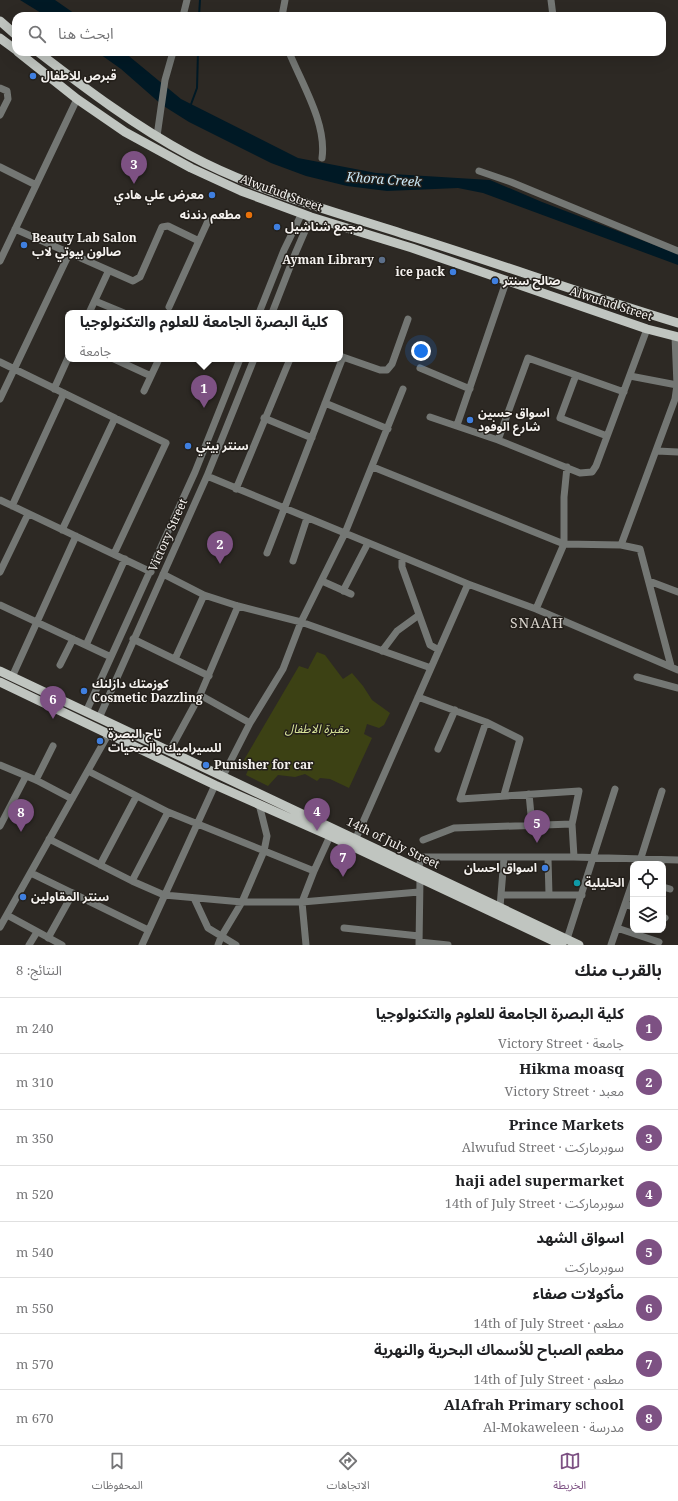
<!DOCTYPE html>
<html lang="ar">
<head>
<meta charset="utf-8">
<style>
  body { margin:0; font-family:"Noto Serif","Noto Sans Arabic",serif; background:#f2f2f2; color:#202124; direction:rtl }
  .controls { position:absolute; right:12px; bottom:12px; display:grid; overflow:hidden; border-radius:8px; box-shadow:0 4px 16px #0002 }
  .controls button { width:36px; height:36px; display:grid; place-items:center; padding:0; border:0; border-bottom:1px solid #e0e0e0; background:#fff; color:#202124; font:20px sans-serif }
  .you { position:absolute; left:421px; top:351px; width:14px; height:14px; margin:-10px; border:3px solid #fff; border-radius:50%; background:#1a73e8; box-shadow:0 0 0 6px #1a73e833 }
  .badge { display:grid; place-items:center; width:26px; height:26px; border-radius:50%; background:#7d5183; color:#fff; font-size:13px; font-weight:700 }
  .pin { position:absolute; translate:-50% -33px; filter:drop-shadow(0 1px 2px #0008) }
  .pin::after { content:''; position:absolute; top:21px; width:14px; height:12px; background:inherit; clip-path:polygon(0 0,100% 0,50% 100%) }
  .popup { position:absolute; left:65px; top:310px; width:278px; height:52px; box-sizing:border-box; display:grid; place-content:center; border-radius:8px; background:#fff; filter:drop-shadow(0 1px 3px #0005); font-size:13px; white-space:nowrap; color:#757577 }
  .popup b { font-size:15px; color:#202124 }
  .popup::after { content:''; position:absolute; left:50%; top:100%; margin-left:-8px; border:8px solid transparent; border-top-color:#fff }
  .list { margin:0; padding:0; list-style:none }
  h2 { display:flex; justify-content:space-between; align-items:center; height:52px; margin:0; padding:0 16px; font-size:17px }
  h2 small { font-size:13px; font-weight:400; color:#757577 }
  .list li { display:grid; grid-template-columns:26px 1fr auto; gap:12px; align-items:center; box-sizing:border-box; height:56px; padding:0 16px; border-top:1px solid #e0e0e0 }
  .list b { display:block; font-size:15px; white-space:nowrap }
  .list p { margin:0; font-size:13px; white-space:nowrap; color:#757577 }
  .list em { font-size:13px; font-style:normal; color:#757577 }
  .icon { flex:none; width:22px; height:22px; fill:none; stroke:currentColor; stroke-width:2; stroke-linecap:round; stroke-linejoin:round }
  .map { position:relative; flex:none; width:678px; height:945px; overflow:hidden; direction:ltr }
  .search { position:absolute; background:#fff; box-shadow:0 4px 16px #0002; left:12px; right:12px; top:12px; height:44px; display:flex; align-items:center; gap:10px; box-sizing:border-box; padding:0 14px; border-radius:12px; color:#757577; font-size:15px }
  .sheet { height:500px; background:#fff }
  nav { display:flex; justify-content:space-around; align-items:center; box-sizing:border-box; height:56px; border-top:1px solid #e0e0e0; background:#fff; font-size:11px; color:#757577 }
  nav a { display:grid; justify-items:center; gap:2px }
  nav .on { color:#7d5183 }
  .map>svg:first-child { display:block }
  .green { fill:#3c4114 }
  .water { fill:#001925 }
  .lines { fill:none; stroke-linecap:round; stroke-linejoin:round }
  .stream { stroke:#001925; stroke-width:2 }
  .minor { stroke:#747774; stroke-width:7 }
  .major { stroke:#c0c5c0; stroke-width:9 }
  .shop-dot { fill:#3f7fe0; stroke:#231f1a; stroke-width:1.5 }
  .food-dot { fill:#e8710a; stroke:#231f1a; stroke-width:1.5 }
  .service-dot { fill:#5c6f8a; stroke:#231f1a; stroke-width:1.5 }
  .culture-dot { fill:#0f9aa8; stroke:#231f1a; stroke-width:1.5 }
  .labels { text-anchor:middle; stroke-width:3; stroke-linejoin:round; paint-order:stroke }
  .poi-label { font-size:12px; font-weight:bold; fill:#f5f2ef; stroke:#231f1a; text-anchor:start }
  .street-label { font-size:12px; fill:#f5f2ef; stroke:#231f1a }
  .park-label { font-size:12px; font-style:italic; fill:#d8e499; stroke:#231f1a }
  .water-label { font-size:13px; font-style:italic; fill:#c8e7f6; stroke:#231f1a }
  .quarter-label { font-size:14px; letter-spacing:1px; fill:#d8d3cc; stroke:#231f1a }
</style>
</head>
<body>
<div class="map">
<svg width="678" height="945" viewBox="0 0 678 945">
  <rect width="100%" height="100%" fill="#2d2924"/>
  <path class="green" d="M317,652L325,655L343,679L352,673L363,686L372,700L390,713L384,725L379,728L367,724L364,734L372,738L349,788L330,779L320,778L317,781L305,774L295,777L278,775L268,786L246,775L248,770L241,765L299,666L308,669Z"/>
  <path class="water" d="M20,0H55L78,16H46Z
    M97,52H124L181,99L298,158L376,173L490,180L542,202L678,254V265L483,193L458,188L387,191L347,186L306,176L271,163L189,122L162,105L121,69Z"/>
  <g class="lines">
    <path class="stream" d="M199,16L200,0
      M190,107L197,88L198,52"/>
    <path class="minor" d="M551,0L553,16
      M183,16L187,0
      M282,16L285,0
      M289,52C302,84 327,124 322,158
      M0,88L7,91L8,99L0,115
      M157,136L165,80L173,52
      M0,167L36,185
      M479,171L511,182L678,251
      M15,229L133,281L140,277L162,227L168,226L199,241
      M0,261L77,99
      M95,301L124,313
      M169,307L208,221
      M89,313L108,272
      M259,313L284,250L302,213
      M272,313L295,254L311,217
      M340,356L380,370H387L392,364L408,319
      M114,359L151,376
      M0,362L166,443L114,554
      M420,368L470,389
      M576,375L560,418L607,436
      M630,376L677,385
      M54,389L68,358
      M144,391L159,359
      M0,399L69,254
      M325,403L388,429
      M430,417L498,440L580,473L592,472L596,466L647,329
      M264,418L312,438
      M457,425L506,282
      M498,440L528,358L624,392
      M657,451L678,452
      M373,467L564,544L621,545L640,549L671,666
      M207,476L468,584L536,609L678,670
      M236,489L290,359
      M0,500L151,572
      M12,506L64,393
      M62,530L115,418
      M621,545L675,399L677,385L675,336
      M267,553L343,357
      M402,557V567L430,645L439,650
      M293,561L307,518
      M0,572L28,514
      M163,574L204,595L238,606L301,622L431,668
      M322,581L351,594
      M649,581L678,592
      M343,591L368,543
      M0,605L111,657
      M536,609L564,544V497L567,467
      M133,639L209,676
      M86,645L125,559
      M382,651L397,631L419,615
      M175,659L204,595
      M60,665L73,639
      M12,677L76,536
      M637,677L678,688
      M200,695L250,723
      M418,697L486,722L520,739L504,795
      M86,712L195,472L240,359
      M99,718L207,476L254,359
      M486,722L460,799L579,791L572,824L574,857
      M438,749L455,710
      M169,752L200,695L238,606
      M0,765L36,780L72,799
      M88,771L168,812L314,871
      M223,776L250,723L283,669L301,622L345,533L403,389
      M36,780L53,746
      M529,794L532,825
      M0,826L26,776
      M356,838L468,584
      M49,839L132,881L164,895L242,902H302L419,892
      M423,840L454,828L572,824
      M548,858L549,895H582
      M639,864L662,791
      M100,865L136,797
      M418,869L422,857H574L678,860
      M31,873L148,930
      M132,881L168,812
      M663,887L670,889
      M501,895H549
      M194,898L208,928L236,945
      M625,904L633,907
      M500,907L504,858
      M7,915L62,945
      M663,917L665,918
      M0,927L109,733
      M344,928L419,936
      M617,928L659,942
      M48,938L73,893
      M567,939L615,789
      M419,942L448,945
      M29,945L37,932
      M142,945L215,785
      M218,945L221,937L242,902L264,851L267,836L259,804
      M306,945L302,902L314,871L330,836
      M419,945L420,879
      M611,945L633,881"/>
    <path class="major" d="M0,21L16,35
      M0,38L16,50
      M18,52L77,99L125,132L191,168L241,191L311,217L412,248L647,329L678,337
      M38,52C86,89 135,126 189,155C258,192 336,212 410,236C500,264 588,296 678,323
      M0,671L579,945
      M0,682L215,785L330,836L562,945"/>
  </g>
  <g class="shop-dot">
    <circle cx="33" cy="76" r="4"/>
    <circle cx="212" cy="195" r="4"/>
    <circle cx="277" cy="227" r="4"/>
    <circle cx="24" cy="245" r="4"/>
    <circle cx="453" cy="272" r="4"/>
    <circle cx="495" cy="281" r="4"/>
    <circle cx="470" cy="420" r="4"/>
    <circle cx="188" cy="446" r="4"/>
    <circle cx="84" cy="691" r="4"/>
    <circle cx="100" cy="741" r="4"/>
    <circle cx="206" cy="765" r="4"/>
    <circle cx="545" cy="868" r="4"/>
    <circle cx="23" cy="897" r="4"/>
  </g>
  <circle class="food-dot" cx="249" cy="215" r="4"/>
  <circle class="service-dot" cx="382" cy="260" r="4"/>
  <circle class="culture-dot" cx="577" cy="883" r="4"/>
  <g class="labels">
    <g class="poi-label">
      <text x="41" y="80">قبرص للاطفال</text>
      <text x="204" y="199" text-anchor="end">معرض علي هادي</text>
      <text x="241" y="219" text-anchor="end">مطعم دندنه</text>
      <text x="285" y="231">مجمع شناشيل</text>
      <text x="32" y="242">Beauty Lab Salon<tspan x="32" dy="14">صالون بيوتي لاب</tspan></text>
      <text x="374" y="264" text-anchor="end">Ayman Library</text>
      <text x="445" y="276" text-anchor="end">ice pack</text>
      <text x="503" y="285">صالح سنتر</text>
      <text x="478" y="417">اسواق حسين<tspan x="478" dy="14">شارع الوفود</tspan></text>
      <text x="196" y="450">سنتر بيتي</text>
      <text x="92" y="688">كوزمتك دازلنك<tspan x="92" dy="14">Cosmetic Dazzling</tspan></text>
      <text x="108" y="738">تاج البصرة<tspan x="108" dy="14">للسيراميك والصحيات</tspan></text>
      <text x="214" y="769">Punisher for car</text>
      <text x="537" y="872" text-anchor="end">اسواق احسان</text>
      <text x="585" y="887">الخليلية</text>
      <text x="31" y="901">سنتر المقاولين</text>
    </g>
    <g class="street-label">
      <text transform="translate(281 193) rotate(20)" y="4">Alwufud Street</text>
      <text transform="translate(611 304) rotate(18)" y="4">Alwufud Street</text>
      <text transform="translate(168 535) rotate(-66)" y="4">Victory Street</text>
      <text transform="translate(393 843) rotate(26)" y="4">14th of July Street</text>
    </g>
    <g class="park-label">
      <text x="317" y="733">مقبرة الاطفال</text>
    </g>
    <g class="water-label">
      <text transform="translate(384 179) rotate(4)" y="5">Khora Creek</text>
    </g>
    <g class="quarter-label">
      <text x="537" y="628">SNAAH</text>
    </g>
  </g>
</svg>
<div class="controls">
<button><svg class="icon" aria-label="locate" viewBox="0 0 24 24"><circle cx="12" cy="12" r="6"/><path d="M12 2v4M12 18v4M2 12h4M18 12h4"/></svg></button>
<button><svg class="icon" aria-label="layers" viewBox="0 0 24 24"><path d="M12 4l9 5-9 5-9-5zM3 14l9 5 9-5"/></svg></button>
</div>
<div class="you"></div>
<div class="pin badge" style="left:204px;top:408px">1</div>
<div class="popup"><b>كلية البصرة الجامعة للعلوم والتكنولوجيا</b>جامعة</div>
<div class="pin badge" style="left:220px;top:564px">2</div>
<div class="pin badge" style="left:134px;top:184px">3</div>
<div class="pin badge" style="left:317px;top:831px">4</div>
<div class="pin badge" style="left:537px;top:843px">5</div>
<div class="pin badge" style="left:53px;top:719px">6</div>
<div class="pin badge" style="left:343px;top:877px">7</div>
<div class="pin badge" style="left:21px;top:832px">8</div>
<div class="search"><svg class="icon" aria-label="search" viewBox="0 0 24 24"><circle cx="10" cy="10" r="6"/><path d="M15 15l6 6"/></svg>ابحث هنا</div>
</div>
<section class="sheet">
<h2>بالقرب منك<small>النتائج: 8</small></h2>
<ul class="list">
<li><span class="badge">1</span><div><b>كلية البصرة الجامعة للعلوم والتكنولوجيا</b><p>جامعة · Victory Street</p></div><em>240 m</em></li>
<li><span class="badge">2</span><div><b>Hikma moasq</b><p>معبد · Victory Street</p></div><em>310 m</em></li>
<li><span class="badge">3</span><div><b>Prince Markets</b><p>سوبرماركت · Alwufud Street</p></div><em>350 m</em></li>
<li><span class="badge">4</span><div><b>haji adel supermarket</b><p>سوبرماركت · 14th of July Street</p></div><em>520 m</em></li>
<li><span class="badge">5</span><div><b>اسواق الشهد</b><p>سوبرماركت</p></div><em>540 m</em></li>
<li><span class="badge">6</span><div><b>مأكولات صفاء</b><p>مطعم · 14th of July Street</p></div><em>550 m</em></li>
<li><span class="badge">7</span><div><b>مطعم الصباح للأسماك البحرية والنهرية</b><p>مطعم · 14th of July Street</p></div><em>570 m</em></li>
<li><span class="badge">8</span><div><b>AlAfrah Primary school</b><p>مدرسة · Al-Mokaweleen</p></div><em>670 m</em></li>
</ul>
</section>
<nav>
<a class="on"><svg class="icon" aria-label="map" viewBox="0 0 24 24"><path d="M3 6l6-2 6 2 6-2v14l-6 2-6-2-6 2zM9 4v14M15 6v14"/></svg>الخريطة</a>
<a><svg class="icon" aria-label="directions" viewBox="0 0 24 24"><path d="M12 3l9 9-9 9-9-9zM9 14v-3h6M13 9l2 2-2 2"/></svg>الاتجاهات</a>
<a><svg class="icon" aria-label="saved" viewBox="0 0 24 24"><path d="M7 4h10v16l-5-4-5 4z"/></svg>المحفوظات</a>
</nav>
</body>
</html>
